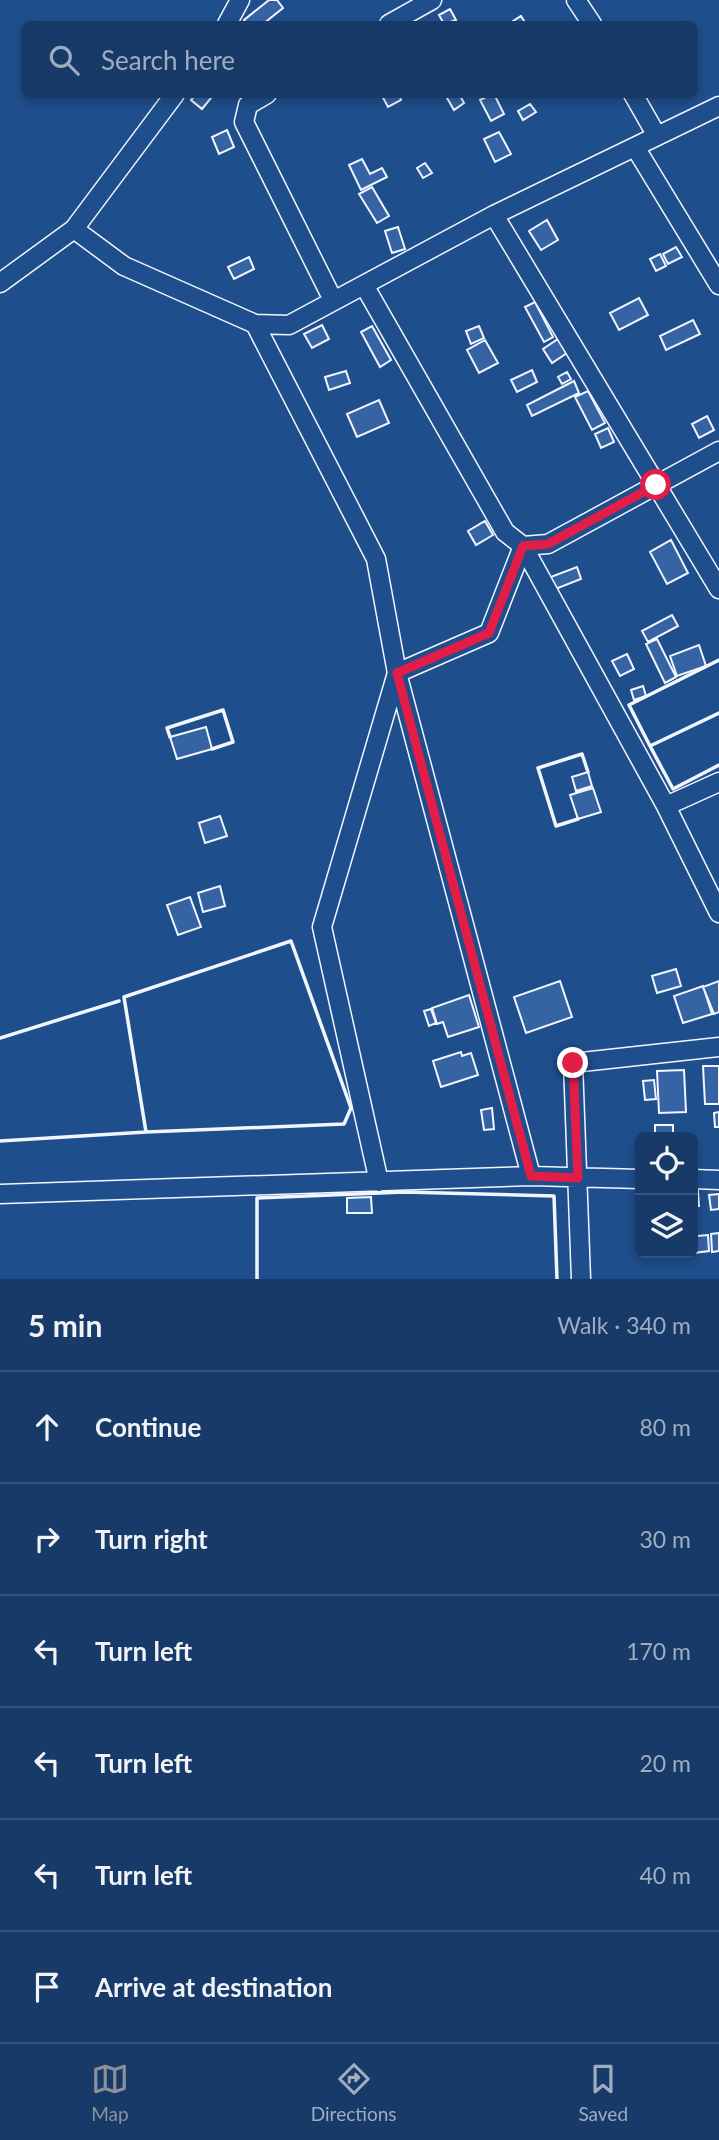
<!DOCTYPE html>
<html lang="en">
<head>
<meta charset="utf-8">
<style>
  body { margin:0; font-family:Lato,sans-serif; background:#20416f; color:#f1f3f6 }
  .controls { position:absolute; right:21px; bottom:21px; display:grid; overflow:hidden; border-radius:10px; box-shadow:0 4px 10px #0003 }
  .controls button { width:63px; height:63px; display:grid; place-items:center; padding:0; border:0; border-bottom:2px solid #36547d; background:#173a69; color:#f1f3f6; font:35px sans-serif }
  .stop { position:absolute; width:21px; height:21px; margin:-16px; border:5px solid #e11d48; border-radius:50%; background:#fff }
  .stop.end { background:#e11d48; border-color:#fff; box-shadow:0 2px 7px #0008 }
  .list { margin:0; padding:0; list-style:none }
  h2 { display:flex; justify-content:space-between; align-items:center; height:91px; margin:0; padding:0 28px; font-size:30px }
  h2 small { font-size:23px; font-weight:400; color:#9eadc0 }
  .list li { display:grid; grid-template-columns:46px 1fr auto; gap:21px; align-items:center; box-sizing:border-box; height:112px; padding:0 28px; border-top:2px solid #36547d }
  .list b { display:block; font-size:26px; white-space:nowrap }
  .list em { font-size:23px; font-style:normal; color:#9eadc0 }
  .icon { flex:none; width:38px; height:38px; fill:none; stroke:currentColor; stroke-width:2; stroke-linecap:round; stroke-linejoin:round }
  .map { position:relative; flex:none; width:719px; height:1279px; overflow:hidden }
  .search { position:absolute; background:#173a69; box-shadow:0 4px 10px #0003; left:21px; right:21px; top:21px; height:77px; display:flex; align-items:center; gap:18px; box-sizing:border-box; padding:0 24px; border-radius:10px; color:#9eadc0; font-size:26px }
  .sheet { height:763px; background:#173a69 }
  nav { display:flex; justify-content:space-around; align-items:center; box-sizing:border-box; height:98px; border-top:2px solid #36547d; background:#173a69; font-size:19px; color:#9eadc0 }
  nav a { display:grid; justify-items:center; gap:4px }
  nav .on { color:#8c9099 }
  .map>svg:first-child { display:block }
  .building { fill:#3563a3; stroke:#f2f6ff; stroke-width:2 }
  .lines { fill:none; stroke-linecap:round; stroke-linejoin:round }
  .street-casing { stroke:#f2f6ff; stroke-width:21 }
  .street { stroke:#1f4e8c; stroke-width:18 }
  .wall { stroke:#f2f6ff; stroke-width:3.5 }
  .route { stroke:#e11d48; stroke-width:9 }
</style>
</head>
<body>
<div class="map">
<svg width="719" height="1279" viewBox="0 0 719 1279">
  <rect width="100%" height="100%" fill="#1f4e8c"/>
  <path class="building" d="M269,0H277L283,8L263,24H247L244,20Z
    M450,9L456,20L444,24L439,15Z
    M521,16L526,24H510V23Z
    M196,94H208L211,98L202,109L191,100Z
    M381,94H399L401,100L388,107Z
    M452,94H459L464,103L454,110L447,98Z
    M492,94H494L504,114L491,121L480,100Z
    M530,104L536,112L523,120L518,111Z
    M227,130L234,147L219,154L212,137Z
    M499,132L511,154L495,162L484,139Z
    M362,159L370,174L382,168L387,177L361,190L349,165Z
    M425,163L432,173L423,178L417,168Z
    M372,187L389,216L377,223L359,194Z
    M547,220L558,240L541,250L529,231Z
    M398,227L405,249L392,253L385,231Z
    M676,247L682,257L668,264L663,254Z
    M660,254L666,266L656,271L650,259Z
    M249,257L254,269L234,279L228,267Z
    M639,298L648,315L619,330L610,313Z
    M535,302L553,337L544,342L525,307Z
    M693,320L700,334L666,350L660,336Z
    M322,325L329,339L312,348L304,334Z
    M372,326L391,360L380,367L361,332Z
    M479,326L484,338L471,344L466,331Z
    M558,339L567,353L552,363L543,349Z
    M485,340L498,363L479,373L467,350Z
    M532,370L537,382L517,392L511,380Z
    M346,371L350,383L329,390L325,377Z
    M567,372L571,379L562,384L558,377Z
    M574,381L579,393L532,416L527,405Z
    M588,391L605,423L592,430L575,397Z
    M379,400L389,423L357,437L347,414Z
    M707,416L714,430L699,438L692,424Z
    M608,428L614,442L601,448L595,434Z
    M485,521L493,535L476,545L468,531Z
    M671,540L688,573L667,584L650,552Z
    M577,567L581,579L553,590L548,578Z
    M672,615L678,626L648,642L642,631Z
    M657,639L676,677L665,683L646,644Z
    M699,645L706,666L677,676L670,656Z
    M627,654L634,669L620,676L612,661Z
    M643,686L646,696L634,700L631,690Z
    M206,727L212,749L177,759L170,737Z
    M588,772L592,786L576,791L572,777Z
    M593,788L601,812L578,819L570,795Z
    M220,816L227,836L205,843L199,823Z
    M220,886L225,906L203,912L198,893Z
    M190,897L201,927L178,935L167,905Z
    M676,969L681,986L657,993L652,976Z
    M560,981L572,1017L526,1033L514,997Z
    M719,981V1012L714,1014L703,987Z
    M703,986L712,1014L683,1023L674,996Z
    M469,995L479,1027L448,1037L443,1022L437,1024L432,1008Z
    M431,1009L436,1023L429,1026L424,1011Z
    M461,1052L462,1056L471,1053L478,1075L441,1087L433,1061Z
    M703,1066H719V1104H705Z
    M684,1070L686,1112L659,1113L657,1071Z
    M654,1080L656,1099L645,1100L643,1081Z
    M492,1108L494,1129L484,1130L481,1110Z
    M719,1112V1127H715L714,1113Z
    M655,1125H673V1134L655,1135Z
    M693,1191H698L699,1206H693Z
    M719,1194V1209L711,1210L709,1195Z
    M371,1197L372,1213H347V1198Z
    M693,1222H696L697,1236L708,1235L709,1251L693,1253Z
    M719,1233V1251L712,1252L711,1234Z"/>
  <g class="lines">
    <g class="street-casing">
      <path id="street" d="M576,0L592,24
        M227,24L240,0
        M389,24L432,0
        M267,94L248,105L244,122L333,300
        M633,94L657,136
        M635,147L719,285
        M494,215L719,589
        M74,229L124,266L255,324L289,325L494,215L719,106
        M0,283L74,229L175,94
        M364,285L505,532L523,546L548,544L719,451
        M255,324L376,559L397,673L531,1176
        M523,546L666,806L719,913
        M666,806L719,782
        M693,1179L719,1180
        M379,1182L322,927L397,673L489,633L523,546
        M0,1194L531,1176L640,1179
        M581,1279L573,1063L719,1047"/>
    </g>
    <use href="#street" class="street"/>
    <path class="wall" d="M719,660L629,705L650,746L719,713
      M170,737L167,728L223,710L233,742L212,749
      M650,746L673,789L719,765
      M578,819L556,826L538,768L582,754L588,772
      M291,941L351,1108L344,1124L146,1132L124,997Z
      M0,1038L119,1001
      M0,1141L146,1132
      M257,1279V1198L404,1192L554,1196L557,1279"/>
  </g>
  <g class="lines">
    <path class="route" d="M573,1063L578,1178L531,1176L397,673L489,633L523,546L548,544L656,485"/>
  </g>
</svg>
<div class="controls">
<button><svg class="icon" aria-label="locate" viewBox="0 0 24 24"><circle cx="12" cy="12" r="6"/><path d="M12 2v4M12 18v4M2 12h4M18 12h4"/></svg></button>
<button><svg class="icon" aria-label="layers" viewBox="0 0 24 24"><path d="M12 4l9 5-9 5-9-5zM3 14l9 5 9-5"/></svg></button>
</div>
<div class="stop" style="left:656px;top:485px"></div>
<div class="stop end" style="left:573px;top:1063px"></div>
<div class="search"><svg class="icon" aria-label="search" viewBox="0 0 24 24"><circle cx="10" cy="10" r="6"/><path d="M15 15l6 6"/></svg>Search here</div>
</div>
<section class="sheet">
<h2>5 min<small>Walk · 340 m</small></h2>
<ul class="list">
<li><svg class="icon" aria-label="ahead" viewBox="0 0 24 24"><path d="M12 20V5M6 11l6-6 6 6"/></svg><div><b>Continue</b></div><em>80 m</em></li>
<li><svg class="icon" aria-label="right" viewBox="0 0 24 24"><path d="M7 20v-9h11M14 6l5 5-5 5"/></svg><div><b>Turn right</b></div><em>30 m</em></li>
<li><svg class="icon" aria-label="left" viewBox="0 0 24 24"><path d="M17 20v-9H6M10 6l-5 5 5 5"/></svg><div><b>Turn left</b></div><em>170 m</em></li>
<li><svg class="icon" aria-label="left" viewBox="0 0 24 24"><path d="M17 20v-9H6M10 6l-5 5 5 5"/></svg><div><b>Turn left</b></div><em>20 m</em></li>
<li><svg class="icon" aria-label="left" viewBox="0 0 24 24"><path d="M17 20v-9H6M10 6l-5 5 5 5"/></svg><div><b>Turn left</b></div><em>40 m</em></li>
<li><svg class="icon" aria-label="arrive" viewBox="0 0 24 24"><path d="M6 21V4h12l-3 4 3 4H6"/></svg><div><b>Arrive at destination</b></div></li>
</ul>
</section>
<nav>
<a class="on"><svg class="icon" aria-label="map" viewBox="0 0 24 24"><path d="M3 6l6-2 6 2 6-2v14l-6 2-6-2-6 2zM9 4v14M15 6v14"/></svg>Map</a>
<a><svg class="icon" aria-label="directions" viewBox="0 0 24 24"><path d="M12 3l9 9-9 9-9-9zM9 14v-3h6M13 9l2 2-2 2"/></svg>Directions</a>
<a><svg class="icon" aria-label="saved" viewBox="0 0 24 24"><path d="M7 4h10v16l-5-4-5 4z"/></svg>Saved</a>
</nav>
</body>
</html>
